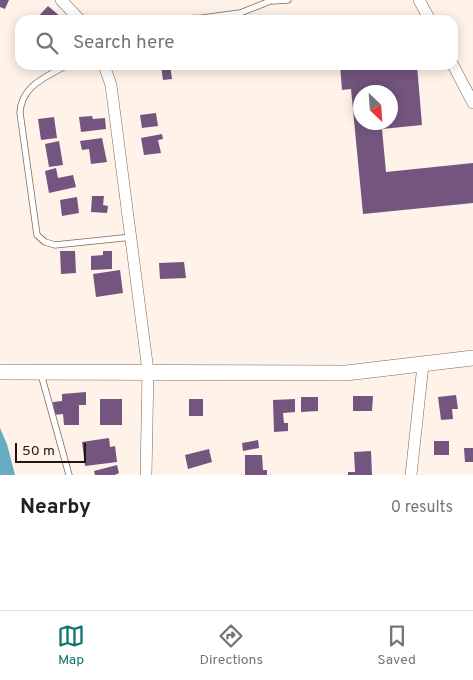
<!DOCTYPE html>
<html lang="en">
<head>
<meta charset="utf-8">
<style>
  body { margin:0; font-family:Overpass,sans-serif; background:#f2f2f2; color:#202124 }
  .compass { position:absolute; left:353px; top:85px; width:45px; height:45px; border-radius:50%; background:#fff; box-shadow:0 2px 12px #0003; rotate:155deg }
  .scale { position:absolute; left:15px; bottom:12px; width:71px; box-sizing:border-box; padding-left:5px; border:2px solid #1f150e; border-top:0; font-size:14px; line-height:18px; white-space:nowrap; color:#1f150e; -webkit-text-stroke:4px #fef2e9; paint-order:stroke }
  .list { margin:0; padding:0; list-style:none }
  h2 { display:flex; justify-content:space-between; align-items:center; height:65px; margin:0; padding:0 20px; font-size:21px }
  h2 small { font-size:16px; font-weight:400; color:#757577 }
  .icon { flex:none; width:28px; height:28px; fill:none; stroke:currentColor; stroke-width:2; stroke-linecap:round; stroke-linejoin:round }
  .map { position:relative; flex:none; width:473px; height:475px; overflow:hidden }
  .search { position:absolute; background:#fff; box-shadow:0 2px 12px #0003; left:15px; right:15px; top:15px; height:55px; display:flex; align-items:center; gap:12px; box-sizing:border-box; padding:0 18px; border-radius:15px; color:#757577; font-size:19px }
  .sheet { height:135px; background:#fff }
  nav { display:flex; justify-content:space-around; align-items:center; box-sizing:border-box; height:70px; border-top:1px solid #e0e0e0; background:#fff; font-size:14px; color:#757577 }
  nav a { display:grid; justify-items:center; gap:2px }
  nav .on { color:#0f766e }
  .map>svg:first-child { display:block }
  .water { fill:#68acc1 }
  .building { fill:#73557f; fill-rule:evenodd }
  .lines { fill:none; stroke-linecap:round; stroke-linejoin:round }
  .lane-casing { stroke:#816754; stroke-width:7 }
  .street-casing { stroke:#816754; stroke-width:12 }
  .secondary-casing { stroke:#816754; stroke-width:16 }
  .lane { stroke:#fff; stroke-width:5.5 }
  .street { stroke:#fff; stroke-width:11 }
  .secondary { stroke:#fff; stroke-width:15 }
</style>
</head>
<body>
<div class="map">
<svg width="473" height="475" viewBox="0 0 473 475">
  <rect width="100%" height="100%" fill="#fef2e9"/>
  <path class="water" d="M0,428L7,444L15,475H0Z"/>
  <path class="building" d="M0,0H9L5,9L0,7Z
    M48,6L61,17L58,20H35Z
    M161,65H170L172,79L163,80Z
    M340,65H417L422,125L382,129L386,172L473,163V203L363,214L351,89L342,90ZM360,92H390V122H360Z
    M156,113L158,126L142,128L140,115Z
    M92,116L93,119L105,118L106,129L81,132L79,117Z
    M54,117L57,138L41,140L38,119Z
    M162,134L163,139L158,140L161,153L144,155L141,138Z
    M102,138L107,162L91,164L89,149L82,150L80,141Z
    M59,141L63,165L49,167L45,144Z
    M56,168L58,178L73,175L76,187L49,193L45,171Z
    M92,196H104L103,205L108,206L107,213L91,212Z
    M77,197L79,213L62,216L60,200Z
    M60,251H75L76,273L61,274Z
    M103,251H112V269L91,270V256L103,255Z
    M184,262L186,278L160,279L159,263Z
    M120,270L123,293L96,297L93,274Z
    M86,392V405H79V425H64L63,414L54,415L53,402L62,401V394Z
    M456,395L458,409H452L453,419L441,420L438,397Z
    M353,396H373L372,411H353Z
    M301,397H318V411L301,412Z
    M100,399H122V425H100Z
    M189,399H203V416H189Z
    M295,399V412L283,413L284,423H288V431L274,432L273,400Z
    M109,438L110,447L115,446L117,462L85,466L82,442Z
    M258,440L259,448L243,451L242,443Z
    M434,441H449V455H434Z
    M464,448H473V462H465Z
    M209,449L212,462L188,469L185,455Z
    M371,451L372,475H348V472H355L354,452Z
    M245,455H262L263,470H267V475H245Z
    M117,465L119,473L115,475H95L94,471Z"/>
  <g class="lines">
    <g class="lane-casing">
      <path id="lane" d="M273,1L288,0
        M154,20L202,18L240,13L273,0
        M67,65C46,77 21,86 20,113L37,235L45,242L55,245L132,237
        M41,374L69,475"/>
    </g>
    <g class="street-casing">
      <path id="street" d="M61,0L80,20
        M419,0L430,20
        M104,65L111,85L148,371L146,475
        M453,65L473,103
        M411,475L423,365"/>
    </g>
    <g class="secondary-casing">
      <path id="secondary" d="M0,372L346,373L473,358"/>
    </g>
    <use href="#lane" class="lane"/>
    <use href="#street" class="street"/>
    <use href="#secondary" class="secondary"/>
  </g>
</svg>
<svg class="compass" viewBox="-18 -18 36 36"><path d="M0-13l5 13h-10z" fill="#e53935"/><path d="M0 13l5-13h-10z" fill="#757577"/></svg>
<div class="scale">50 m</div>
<div class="search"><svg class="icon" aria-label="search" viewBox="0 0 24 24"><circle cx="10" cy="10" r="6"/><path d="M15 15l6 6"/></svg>Search here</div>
</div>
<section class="sheet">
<h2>Nearby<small>0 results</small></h2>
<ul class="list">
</ul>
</section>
<nav>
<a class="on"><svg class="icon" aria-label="map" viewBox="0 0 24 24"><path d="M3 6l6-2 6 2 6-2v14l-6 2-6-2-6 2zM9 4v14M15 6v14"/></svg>Map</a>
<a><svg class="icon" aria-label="directions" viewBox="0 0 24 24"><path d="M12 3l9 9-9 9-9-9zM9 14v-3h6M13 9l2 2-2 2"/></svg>Directions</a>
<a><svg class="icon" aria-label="saved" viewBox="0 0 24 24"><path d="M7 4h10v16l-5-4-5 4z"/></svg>Saved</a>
</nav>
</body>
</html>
